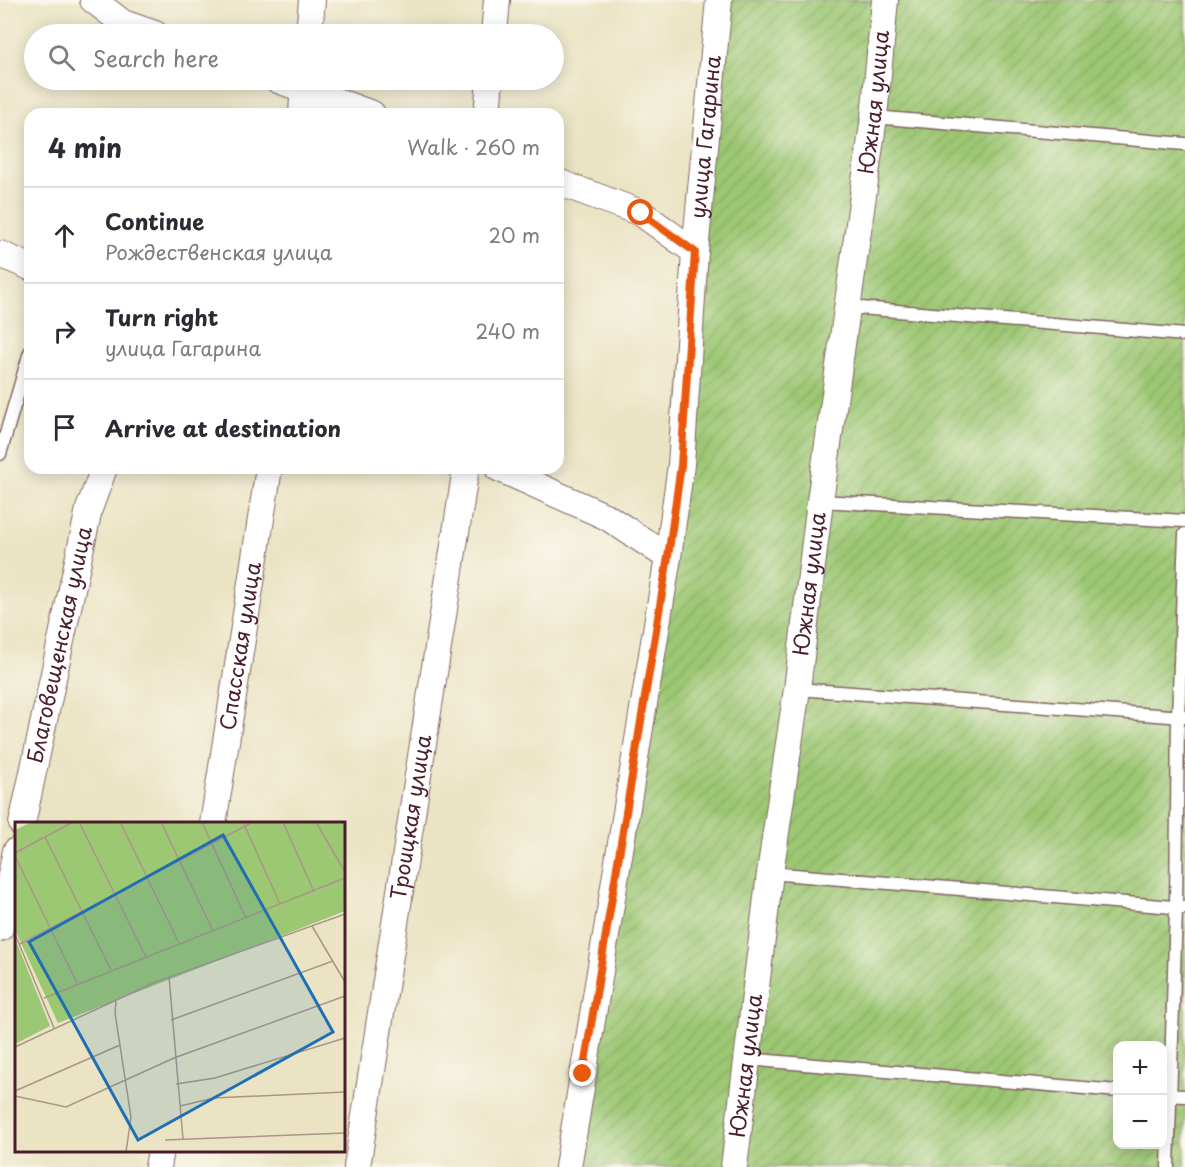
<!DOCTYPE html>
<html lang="en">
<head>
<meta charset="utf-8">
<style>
  body { margin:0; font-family:"Playpen Sans",sans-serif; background:#f7f7f7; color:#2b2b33 }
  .controls { position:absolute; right:18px; bottom:18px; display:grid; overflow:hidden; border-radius:12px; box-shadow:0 3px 15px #0003 }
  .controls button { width:54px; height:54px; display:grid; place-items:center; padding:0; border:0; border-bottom:2px solid #e1e1e2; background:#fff; color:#2b2b33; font:30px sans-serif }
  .stop { position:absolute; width:18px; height:18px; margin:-14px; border:4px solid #ea580c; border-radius:50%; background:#fff }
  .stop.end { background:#ea580c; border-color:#fff; box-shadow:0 2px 6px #0008 }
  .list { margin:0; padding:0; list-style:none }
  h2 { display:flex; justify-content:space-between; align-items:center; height:78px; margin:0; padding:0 24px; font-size:26px }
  h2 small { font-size:20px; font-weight:400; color:#7c7c81 }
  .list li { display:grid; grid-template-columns:39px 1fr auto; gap:18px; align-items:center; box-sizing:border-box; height:96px; padding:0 24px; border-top:2px solid #e1e1e2 }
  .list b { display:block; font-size:22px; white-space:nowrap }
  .list p { margin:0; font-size:20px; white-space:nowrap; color:#7c7c81 }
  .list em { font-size:20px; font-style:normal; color:#7c7c81 }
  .icon { flex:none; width:33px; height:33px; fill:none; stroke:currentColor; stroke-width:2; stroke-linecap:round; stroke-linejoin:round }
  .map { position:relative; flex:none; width:1185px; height:1167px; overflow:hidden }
  .search { position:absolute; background:#fff; box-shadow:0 3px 15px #0003; left:24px; top:24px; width:540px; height:66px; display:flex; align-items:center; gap:15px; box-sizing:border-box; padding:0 21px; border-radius:33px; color:#7c7c81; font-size:22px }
  .panel { position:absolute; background:#fff; box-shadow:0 3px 15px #0003; left:24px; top:108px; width:540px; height:366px; border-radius:18px }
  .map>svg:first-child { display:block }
  .garden { fill:url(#garden-furrows); stroke:#73734f; stroke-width:1.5; fill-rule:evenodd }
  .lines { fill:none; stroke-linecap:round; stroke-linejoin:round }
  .lane-casing { stroke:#826461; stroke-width:15 }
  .street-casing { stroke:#826461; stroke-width:28 }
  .lane { stroke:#fff; stroke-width:12 }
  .street { stroke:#fff; stroke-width:26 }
  .route { stroke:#ea580c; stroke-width:8 }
  .labels { text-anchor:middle; stroke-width:4.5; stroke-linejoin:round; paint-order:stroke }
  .street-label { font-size:21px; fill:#4a1f2b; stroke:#fbf7ec }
  .inset-road { fill:none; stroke:#aa9587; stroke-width:1.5 }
  .view { fill:#1f6fb2; fill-opacity:0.15; stroke:#1f6fb2; stroke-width:3 }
  .inset-edge { fill:none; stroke:#4a1f2b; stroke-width:3 }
</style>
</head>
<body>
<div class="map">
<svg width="1185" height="1167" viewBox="0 0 1185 1167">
  <defs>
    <pattern id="garden-furrows" width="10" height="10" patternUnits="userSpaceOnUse" patternTransform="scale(1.5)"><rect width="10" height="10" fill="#9cc773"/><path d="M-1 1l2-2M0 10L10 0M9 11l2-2" fill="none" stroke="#88aa64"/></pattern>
  </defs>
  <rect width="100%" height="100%" fill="#fbf7ec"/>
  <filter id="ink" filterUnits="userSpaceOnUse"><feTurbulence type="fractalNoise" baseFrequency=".0167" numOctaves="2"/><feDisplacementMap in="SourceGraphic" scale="12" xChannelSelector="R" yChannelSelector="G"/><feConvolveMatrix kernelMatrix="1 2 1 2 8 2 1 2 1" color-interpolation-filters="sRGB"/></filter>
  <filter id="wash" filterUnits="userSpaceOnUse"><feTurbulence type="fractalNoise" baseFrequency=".008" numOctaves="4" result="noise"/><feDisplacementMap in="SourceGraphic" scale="24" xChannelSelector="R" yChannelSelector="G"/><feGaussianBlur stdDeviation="1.35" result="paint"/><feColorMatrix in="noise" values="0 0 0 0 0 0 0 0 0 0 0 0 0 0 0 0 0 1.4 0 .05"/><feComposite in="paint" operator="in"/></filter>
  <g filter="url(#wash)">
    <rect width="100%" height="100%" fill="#eae4c4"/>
    <path class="garden" d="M726,0H1185V1167H579L636,790ZM1118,1046H1162V1144H1118Z"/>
  </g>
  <g filter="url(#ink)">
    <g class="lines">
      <g class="lane-casing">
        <path id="lane" d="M874,117L1185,144
          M849,307L1185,335
          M0,454L30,352
          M820,501L1185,521
          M797,689L1184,717
          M770,873L1185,908
          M747,1059L1118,1091
          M1162,1095L1185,1096
          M1168,1167L1176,908L1178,717L1185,534"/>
      </g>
      <g class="street-casing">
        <g id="street">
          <path d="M93,0L123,23L155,34"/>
          <path d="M309,34L312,0"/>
          <path d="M494,34L497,0"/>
          <path d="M278,80L372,114"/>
          <path d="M302,114L304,80"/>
          <path d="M487,114L490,80"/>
          <path d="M558,182L641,213L695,252"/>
          <path d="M0,254L30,267"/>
          <path d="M498,468L607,517L668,557"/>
          <path id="s1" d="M22,824L89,509L104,468"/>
          <path id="s2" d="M213,824L269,468"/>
          <path d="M0,928L16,851"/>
          <path d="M158,1167L161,1150"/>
          <path id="s3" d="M357,1167L466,468"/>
          <path id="s4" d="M568,1167L668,557L681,465L695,252L719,0"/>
          <path id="s5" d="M734,1167L770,873L797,689L820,501L874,117L885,0"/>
        </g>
      </g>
      <use href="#lane" class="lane"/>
      <use href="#street" class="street"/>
    </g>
  </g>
  <g class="lines" filter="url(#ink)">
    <path class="route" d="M583,1074L668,557L681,465L695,252L641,213"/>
  </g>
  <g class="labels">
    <g class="street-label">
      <text dy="7" stroke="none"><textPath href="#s5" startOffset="1074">Южная улица</textPath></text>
      <text dy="7" stroke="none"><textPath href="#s4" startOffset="1040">улица Гагарина</textPath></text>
      <text dy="7" stroke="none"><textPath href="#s5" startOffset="588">Южная улица</textPath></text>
      <text dy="7" stroke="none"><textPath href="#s1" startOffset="183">Благовещенская улица</textPath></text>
      <text dy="7" stroke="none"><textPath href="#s2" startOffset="180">Спасская улица</textPath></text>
      <text dy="7" stroke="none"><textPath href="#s3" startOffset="354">Троицкая улица</textPath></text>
      <text dy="7" stroke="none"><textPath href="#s5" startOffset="102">Южная улица</textPath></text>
    </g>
  </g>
  <g transform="translate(15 822)">
    <rect width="330" height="330" fill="#eae4c4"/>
    <path d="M17,0H330V89L43,201L0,108V8ZM0,116L35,204L0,222Z" fill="#9cc773"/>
    <path class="inset-road" d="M64,0L131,135M105,0L164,121M146,0L198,109M187,0L231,96M228,0L265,82M268,0L299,70M301,0L330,50M30,15L96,148M0,31L58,0M0,34L62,161M297,104L330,160M0,112L39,206M5,122L238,0M154,155L168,317M29,176L330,56M101,179L100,191L116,295L111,330M156,198L318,139M0,225L138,161L330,92M161,262L200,256L330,216M0,269L105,223M0,274L51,285L159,236L330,174M165,284L199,276L330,270M150,318L330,311"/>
    <path class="view" d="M208,13L318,210L123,318L14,120Z"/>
    <rect width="330" height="330" class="inset-edge"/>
  </g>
</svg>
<div class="controls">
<button>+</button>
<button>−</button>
</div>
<div class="stop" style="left:641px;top:213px"></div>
<div class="stop end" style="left:583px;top:1074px"></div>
<div class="search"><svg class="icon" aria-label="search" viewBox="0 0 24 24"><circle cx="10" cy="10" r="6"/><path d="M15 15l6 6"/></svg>Search here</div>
<section class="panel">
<h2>4 min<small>Walk · 260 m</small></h2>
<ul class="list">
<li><svg class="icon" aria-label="ahead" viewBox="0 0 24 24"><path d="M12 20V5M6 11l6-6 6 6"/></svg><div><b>Continue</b><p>Рождественская улица</p></div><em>20 m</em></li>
<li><svg class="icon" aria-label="right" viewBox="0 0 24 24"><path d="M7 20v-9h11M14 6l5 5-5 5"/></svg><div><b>Turn right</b><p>улица Гагарина</p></div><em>240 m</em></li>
<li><svg class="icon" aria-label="arrive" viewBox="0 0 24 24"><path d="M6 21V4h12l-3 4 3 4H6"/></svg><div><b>Arrive at destination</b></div></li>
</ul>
</section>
</div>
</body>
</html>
